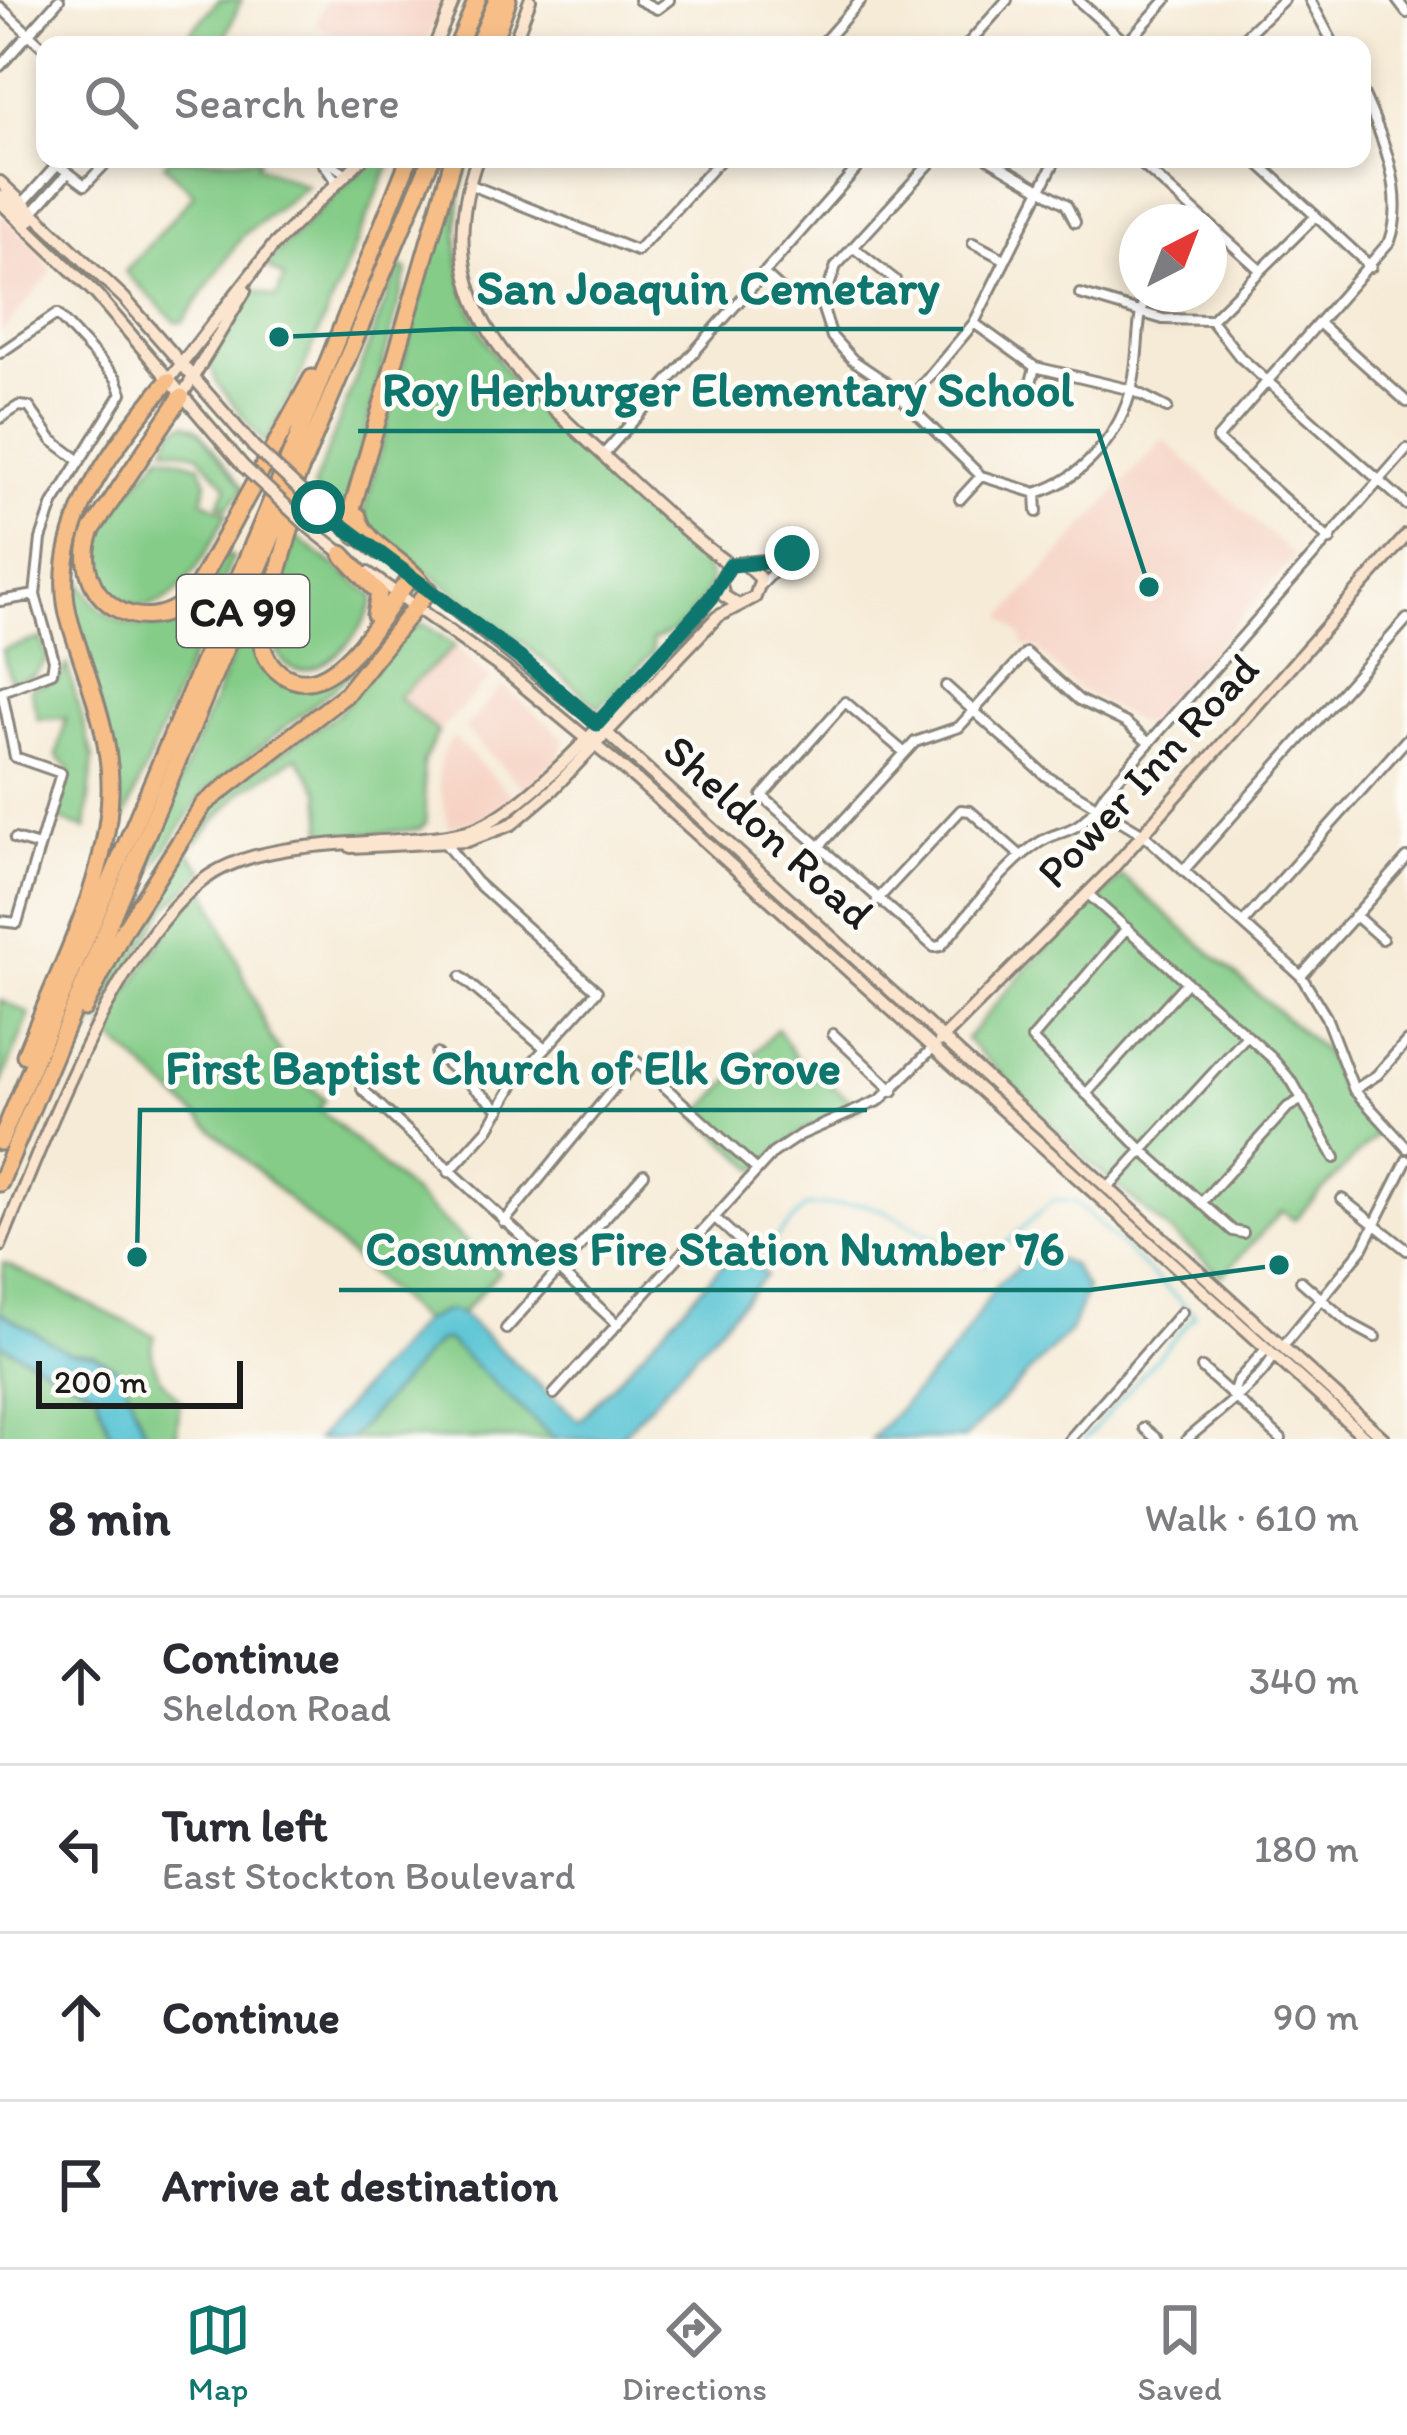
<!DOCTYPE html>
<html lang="en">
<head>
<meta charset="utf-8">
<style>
  body { margin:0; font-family:Itim,sans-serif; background:#f7f7f7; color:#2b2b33 }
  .compass { position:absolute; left:1119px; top:204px; width:108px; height:108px; border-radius:50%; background:#fff; box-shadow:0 6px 18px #0003; rotate:42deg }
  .scale { position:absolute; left:36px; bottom:30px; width:207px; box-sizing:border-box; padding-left:12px; border:6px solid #1c1c1c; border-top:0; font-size:33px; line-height:42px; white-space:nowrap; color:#1c1c1c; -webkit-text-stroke:9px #fdfcf7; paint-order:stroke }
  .stop { position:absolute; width:36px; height:36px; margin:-27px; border:9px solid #0f766e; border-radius:50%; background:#fff }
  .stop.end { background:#0f766e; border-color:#fff; box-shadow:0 3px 12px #0008 }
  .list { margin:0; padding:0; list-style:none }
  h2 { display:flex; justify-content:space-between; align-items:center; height:156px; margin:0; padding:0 48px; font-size:51px }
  h2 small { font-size:39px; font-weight:400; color:#7c7c81 }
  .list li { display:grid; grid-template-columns:78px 1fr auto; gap:36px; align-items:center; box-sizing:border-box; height:168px; padding:0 48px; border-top:3px solid #e1e1e2 }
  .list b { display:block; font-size:45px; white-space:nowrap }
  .list p { margin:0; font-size:39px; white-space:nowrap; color:#7c7c81 }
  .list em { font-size:39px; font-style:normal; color:#7c7c81 }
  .icon { flex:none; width:66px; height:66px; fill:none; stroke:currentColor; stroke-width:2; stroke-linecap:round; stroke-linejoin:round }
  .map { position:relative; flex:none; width:1407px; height:1439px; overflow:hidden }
  .search { position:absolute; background:#fff; box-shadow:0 6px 18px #0003; left:36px; right:36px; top:36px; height:132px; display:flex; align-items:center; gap:30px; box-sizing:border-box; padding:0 42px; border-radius:24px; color:#7c7c81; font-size:45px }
  .sheet { height:828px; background:#fff }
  nav { display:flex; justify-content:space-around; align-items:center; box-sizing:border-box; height:168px; border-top:3px solid #e1e1e2; background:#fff; font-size:33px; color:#7c7c81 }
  nav a { display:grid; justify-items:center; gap:6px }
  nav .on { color:#0f766e }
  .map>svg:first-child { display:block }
  .built { fill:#f6d2c3 }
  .green { fill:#84cc88; stroke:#507452; stroke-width:3 }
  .water { fill:#59c4d4; stroke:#3a7078; stroke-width:3 }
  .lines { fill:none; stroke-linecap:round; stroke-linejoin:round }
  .stream { stroke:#59c4d4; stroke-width:3 }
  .street-casing { stroke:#89847a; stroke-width:14 }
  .secondary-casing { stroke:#89847a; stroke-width:16 }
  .highway-casing { stroke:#89847a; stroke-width:21 }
  .street { stroke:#fff; stroke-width:8 }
  .secondary { stroke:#fce5cf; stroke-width:10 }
  .highway { stroke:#f7be88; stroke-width:15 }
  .secondary-bridge-casing { stroke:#89847a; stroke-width:16; stroke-linecap:butt }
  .secondary-bridge { stroke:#fce5cf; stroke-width:10 }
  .route { stroke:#0f766e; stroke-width:15 }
  .labels { text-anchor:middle; stroke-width:9; stroke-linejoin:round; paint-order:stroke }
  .shield { fill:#fdfcf7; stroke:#605f5e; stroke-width:3 }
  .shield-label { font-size:42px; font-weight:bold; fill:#1c1c1c }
  .street-label { font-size:45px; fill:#1c1c1c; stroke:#fdfcf7 }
  .leader { fill:none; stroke:#0f766e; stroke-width:4.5 }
  .callout-dot { fill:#0f766e; stroke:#fdfcf7; stroke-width:4.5 }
  .callout-label { font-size:48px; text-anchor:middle; font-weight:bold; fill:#0f766e; stroke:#fdfcf7; stroke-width:9; stroke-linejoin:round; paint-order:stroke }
</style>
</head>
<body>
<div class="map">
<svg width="1407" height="1439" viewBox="0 0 1407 1439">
  <rect width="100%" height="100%" fill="#fdfcf7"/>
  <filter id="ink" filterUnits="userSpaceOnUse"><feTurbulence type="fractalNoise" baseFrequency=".00833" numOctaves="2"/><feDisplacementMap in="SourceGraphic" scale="24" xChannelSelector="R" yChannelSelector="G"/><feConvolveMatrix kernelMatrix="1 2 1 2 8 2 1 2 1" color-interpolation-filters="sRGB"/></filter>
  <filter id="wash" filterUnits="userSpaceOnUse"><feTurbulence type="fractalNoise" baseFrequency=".004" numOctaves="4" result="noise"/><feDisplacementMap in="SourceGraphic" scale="48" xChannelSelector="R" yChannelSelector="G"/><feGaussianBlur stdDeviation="2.7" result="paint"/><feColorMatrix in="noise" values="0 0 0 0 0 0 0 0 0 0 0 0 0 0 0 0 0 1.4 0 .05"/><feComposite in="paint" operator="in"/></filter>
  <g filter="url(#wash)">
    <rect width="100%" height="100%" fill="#f6ebd7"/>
    <path class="built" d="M326,0H444L425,45H362L315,25Z
      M0,214L37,247L52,272L0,334Z
      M1163,439L1295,557L1145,726L1076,688L1037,649L1023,645L1022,636L1003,617Z
      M455,646L490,679L438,732L398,697Z
      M503,686L565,739L559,759L525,791L465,728Z
      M453,737L515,799L484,819L449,828L438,777L442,755Z"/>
    <path class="green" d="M219,0H241L222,45H179Z
      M169,159H259L257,166L307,186L243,235L183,322H176L125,272L194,194L164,165Z
      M371,159H392L296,386L265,444L216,382L210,362L253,290L276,298L284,278L267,266L275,255Z
      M456,159H470C410,345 579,446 698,554L711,578C709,593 685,626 669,633C663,636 657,637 652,641L653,652L599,708L522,642L369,529L364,512Z
      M399,267L407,270L344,516L313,488Z
      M186,423L198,429L244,489L227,508L219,504L227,486L198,454L165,447L173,429Z
      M161,454L200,465L207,481L202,500L227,513C206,555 162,647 105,587C76,537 133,491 161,454Z
      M295,536L374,596C368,635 296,710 275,645C273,639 269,633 269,627C269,610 289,556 295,536Z
      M225,554L233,557L120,829L111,826L114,802L84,637L73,617L69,561L75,560C83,615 142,648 188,610C206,596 214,573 225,554Z
      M424,624L455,646L398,697L438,732L423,762L426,823L420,829L324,838L320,791L297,757L242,791L187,851L205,871L167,907L57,1084L169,865L203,815L248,775L339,713L407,630Z
      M244,628L253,632C253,668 281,687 314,687L349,666L355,671L204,792L152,870L144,867Z
      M41,638L48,659L34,675L11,683L2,650Z
      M67,665L93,758L86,829L54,818L70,770L57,756L66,718L38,719L30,688L58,680Z
      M1122,876L1326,1053L1338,1084L1377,1134L1294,1220L1282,1211L1222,1276L1089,1162L966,1039L1025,970Z
      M206,888L271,1039L292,1070L325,1100L319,1108L499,1272L461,1314L447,1310L422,1321L103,1030L176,918Z
      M0,1000L30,1014L0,1086Z
      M777,1029L796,1058L861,1108L807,1128L757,1170L697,1116Z
      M4,1263L155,1336C145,1361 162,1382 180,1400L176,1439H148L93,1354L68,1352L0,1312Z
      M447,1339L554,1439H350L438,1341Z
      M0,1344L96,1392L112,1439H0Z"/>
    <path class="water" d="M737,1249L766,1275L619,1439H554L447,1340L438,1341L350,1439H317L422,1321L448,1310L461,1314L579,1421Z
      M1039,1252L1072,1265L1087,1290L1070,1331L964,1439H871L957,1347L998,1283Z
      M0,1312L68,1352L93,1354L120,1370L148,1439H112L96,1392L0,1344Z"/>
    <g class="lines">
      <path class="stream" d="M754,1262L806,1206L862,1204L885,1211L984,1264L1053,1200L1075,1202L1195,1315L1085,1439"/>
    </g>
  </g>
  <g filter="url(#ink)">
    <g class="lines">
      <g class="street-casing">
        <path id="street" d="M639,0L657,9L669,0
          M1078,0L1128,45
          M1310,0L1334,45
          M1397,0L1407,13
          M0,7L45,49
          M1127,43L1166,0
          M821,45L861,0
          M967,45L1007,0
          M1236,45L1283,0
          M0,66L59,0
          M45,142V152
          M50,159L85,185L110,159
          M320,159L337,183
          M324,159L347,174
          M934,159L836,266L822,306L832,337L853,360L884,381L981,476L1036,493C1083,479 1121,434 1132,386C1140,356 1135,324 1146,294
          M989,159L1066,204L1075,222
          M1136,159L1206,222
          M1254,159L1371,267
          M471,185L637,251L721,159
          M23,203L56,166
          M33,212L66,175
          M1209,224L1258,268
          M973,243L1002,258
          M854,248L895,280
          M763,273L787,295L822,306
          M1080,294L1163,319L1211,320L1315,217
          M1211,320L1240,357L1407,505
          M974,323L1035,367L1132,390L1167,408
          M1321,325L1407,402
          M0,353L57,314L116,378L122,393L53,504L41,539L35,595
          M1027,398L1035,367
          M907,403L974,323L1056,159
          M0,418L19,406L29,407L52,440L80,461
          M603,455L865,159
          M1036,493L1037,512
          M960,499L981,476
          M1330,540L1217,439L1390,241C1407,193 1382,135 1362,91
          M745,562L783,558
          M761,585L792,553
          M0,601L35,595L54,660L52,672L0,692
          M946,686L1046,776L1143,834L1301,976L1326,1017L1354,1090L1407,1148
          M905,753L845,702L762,796L934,947L941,946C968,915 994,879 1025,853C1064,820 1073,846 1106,792L1407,449
          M15,839L39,846
          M444,842L476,882L597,991L515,1082L488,1129L449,1172
          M820,846L915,742L959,727L1026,653L1079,700L1126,723L1149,743
          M1185,869L1407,619
          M1088,894L1272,1058L1293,1083L1335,1158
          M877,900L961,810L970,811L1021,856
          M1356,916L1382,939
          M0,921L17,923L61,773L15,757L2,692
          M1243,923L1407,739
          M1127,928L1032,1039L1142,1150L1233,1231L1243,1233
          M1301,976L1407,858
          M461,977L545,1048
          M833,1034L893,1091
          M436,1054L500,1110
          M362,1089L617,1324
          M1354,1090L1377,1075L1407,1041
          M1086,1094L1187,982
          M1107,1189L1247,1036
          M1342,1199L1407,1250
          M1201,1203L1288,1107L1303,1099
          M714,1217L743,1244
          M504,1222L636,1061L757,1170
          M1301,1281L1349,1323L1375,1337
          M506,1329L644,1174
          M1282,1347L1363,1248L1407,1160
          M1202,1368L1281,1439
          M554,1394L773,1153L800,1135L880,1100L933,1048
          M1233,1394L1237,1382L1267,1348
          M1144,1428L1157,1439
          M1070,1439L1182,1312
          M1187,1439C1211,1418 1262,1381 1274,1355"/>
      </g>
      <g class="secondary-casing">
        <path id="secondary" d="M435,45L454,0
          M513,45L530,0
          M477,159C428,298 511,371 604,456C645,494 685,533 730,565
          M0,182L124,298L254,447
          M0,196L31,220
          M0,202L96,294L243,466
          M168,381L273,246L362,159
          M181,397L245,291
          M318,507L378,553
          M310,528L344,555
          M368,573L505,671L637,780L1367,1439
          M427,588L586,714L1384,1439
          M351,847L467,841L512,824L552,790L717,617L755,597L761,579L743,562L730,565L720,581L724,596L737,604
          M940,1041L1111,870L1407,535
          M0,1246C42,1145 118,937 209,876C273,833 393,849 467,831C532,816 675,644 720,586"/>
      </g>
      <g class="highway-casing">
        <path id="highway" d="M458,45L477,0
          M478,45L497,0
          M492,45L508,0
          M181,397L92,530C65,598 146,648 194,593L312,378
          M298,502L261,632C261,648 267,663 280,673C332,711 384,609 411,577
          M358,516C364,544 407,561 424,586
          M356,536L349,519L453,159
          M342,554L379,593L375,615
          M84,1008L123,931L204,804L345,695L429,590
          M25,1055C57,973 107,884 110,794C112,735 88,681 71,625C43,534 112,448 168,381
          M0,1142L287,464L409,159
          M0,1183L431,159"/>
      </g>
      <use href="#street" class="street"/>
      <use href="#secondary" class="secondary"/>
      <use href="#highway" class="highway"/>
      <g class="secondary-bridge-casing">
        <path id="secondary-bridge" d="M254,447L318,507
          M243,466L310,528"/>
      </g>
      <use href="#secondary-bridge" class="secondary-bridge"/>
    </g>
  </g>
  <g class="lines" filter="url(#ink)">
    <path class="route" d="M318,507L524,661L597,724L710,599L730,565L766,562L792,553"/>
  </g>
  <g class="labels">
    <rect class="shield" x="177" y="575" width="132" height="72" rx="9"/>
    <g class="shield-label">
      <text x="243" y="626">CA 99</text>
    </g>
    <g class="street-label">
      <text transform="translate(1147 770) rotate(-47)" y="16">Power Inn Road</text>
      <text transform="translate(769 831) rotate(42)" y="16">Sheldon Road</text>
    </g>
  </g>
  <path class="leader" d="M279 337L453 329H963M1149 587L1098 431H358M137 1257L140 1110H867M1279 1265L1090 1290H339"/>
  <g class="callout-dot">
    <circle cx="279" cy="337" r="12"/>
    <circle cx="1149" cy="587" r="12"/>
    <circle cx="137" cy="1257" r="12"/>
    <circle cx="1279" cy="1265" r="12"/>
  </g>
  <g class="callout-label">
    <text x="708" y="304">San Joaquin Cemetary</text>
    <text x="728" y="406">Roy Herburger Elementary School</text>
    <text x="503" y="1084">First Baptist Church of Elk Grove</text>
    <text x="715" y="1265">Cosumnes Fire Station Number 76</text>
  </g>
</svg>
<svg class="compass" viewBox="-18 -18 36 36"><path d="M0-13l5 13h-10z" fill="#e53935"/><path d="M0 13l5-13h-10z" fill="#7c7c81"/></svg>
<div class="scale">200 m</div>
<div class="stop" style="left:318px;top:507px"></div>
<div class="stop end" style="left:792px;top:553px"></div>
<div class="search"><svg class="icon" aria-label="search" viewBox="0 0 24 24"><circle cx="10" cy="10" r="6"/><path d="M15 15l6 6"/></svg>Search here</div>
</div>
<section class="sheet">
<h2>8 min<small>Walk · 610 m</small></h2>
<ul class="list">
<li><svg class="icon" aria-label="ahead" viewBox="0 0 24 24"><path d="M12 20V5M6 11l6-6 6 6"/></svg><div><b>Continue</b><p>Sheldon Road</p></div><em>340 m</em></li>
<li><svg class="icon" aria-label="left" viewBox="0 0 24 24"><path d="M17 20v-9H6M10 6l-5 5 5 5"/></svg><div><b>Turn left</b><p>East Stockton Boulevard</p></div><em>180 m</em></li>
<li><svg class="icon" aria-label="ahead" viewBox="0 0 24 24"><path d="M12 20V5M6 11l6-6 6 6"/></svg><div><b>Continue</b></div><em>90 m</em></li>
<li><svg class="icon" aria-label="arrive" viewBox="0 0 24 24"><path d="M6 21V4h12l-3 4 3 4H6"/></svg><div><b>Arrive at destination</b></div></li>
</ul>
</section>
<nav>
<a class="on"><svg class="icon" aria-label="map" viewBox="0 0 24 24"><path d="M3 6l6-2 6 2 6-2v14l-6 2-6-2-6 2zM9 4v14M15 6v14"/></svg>Map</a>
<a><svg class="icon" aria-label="directions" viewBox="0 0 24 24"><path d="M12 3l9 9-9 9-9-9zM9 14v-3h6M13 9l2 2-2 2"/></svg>Directions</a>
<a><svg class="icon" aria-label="saved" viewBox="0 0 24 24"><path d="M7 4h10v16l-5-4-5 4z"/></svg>Saved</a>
</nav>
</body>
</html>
